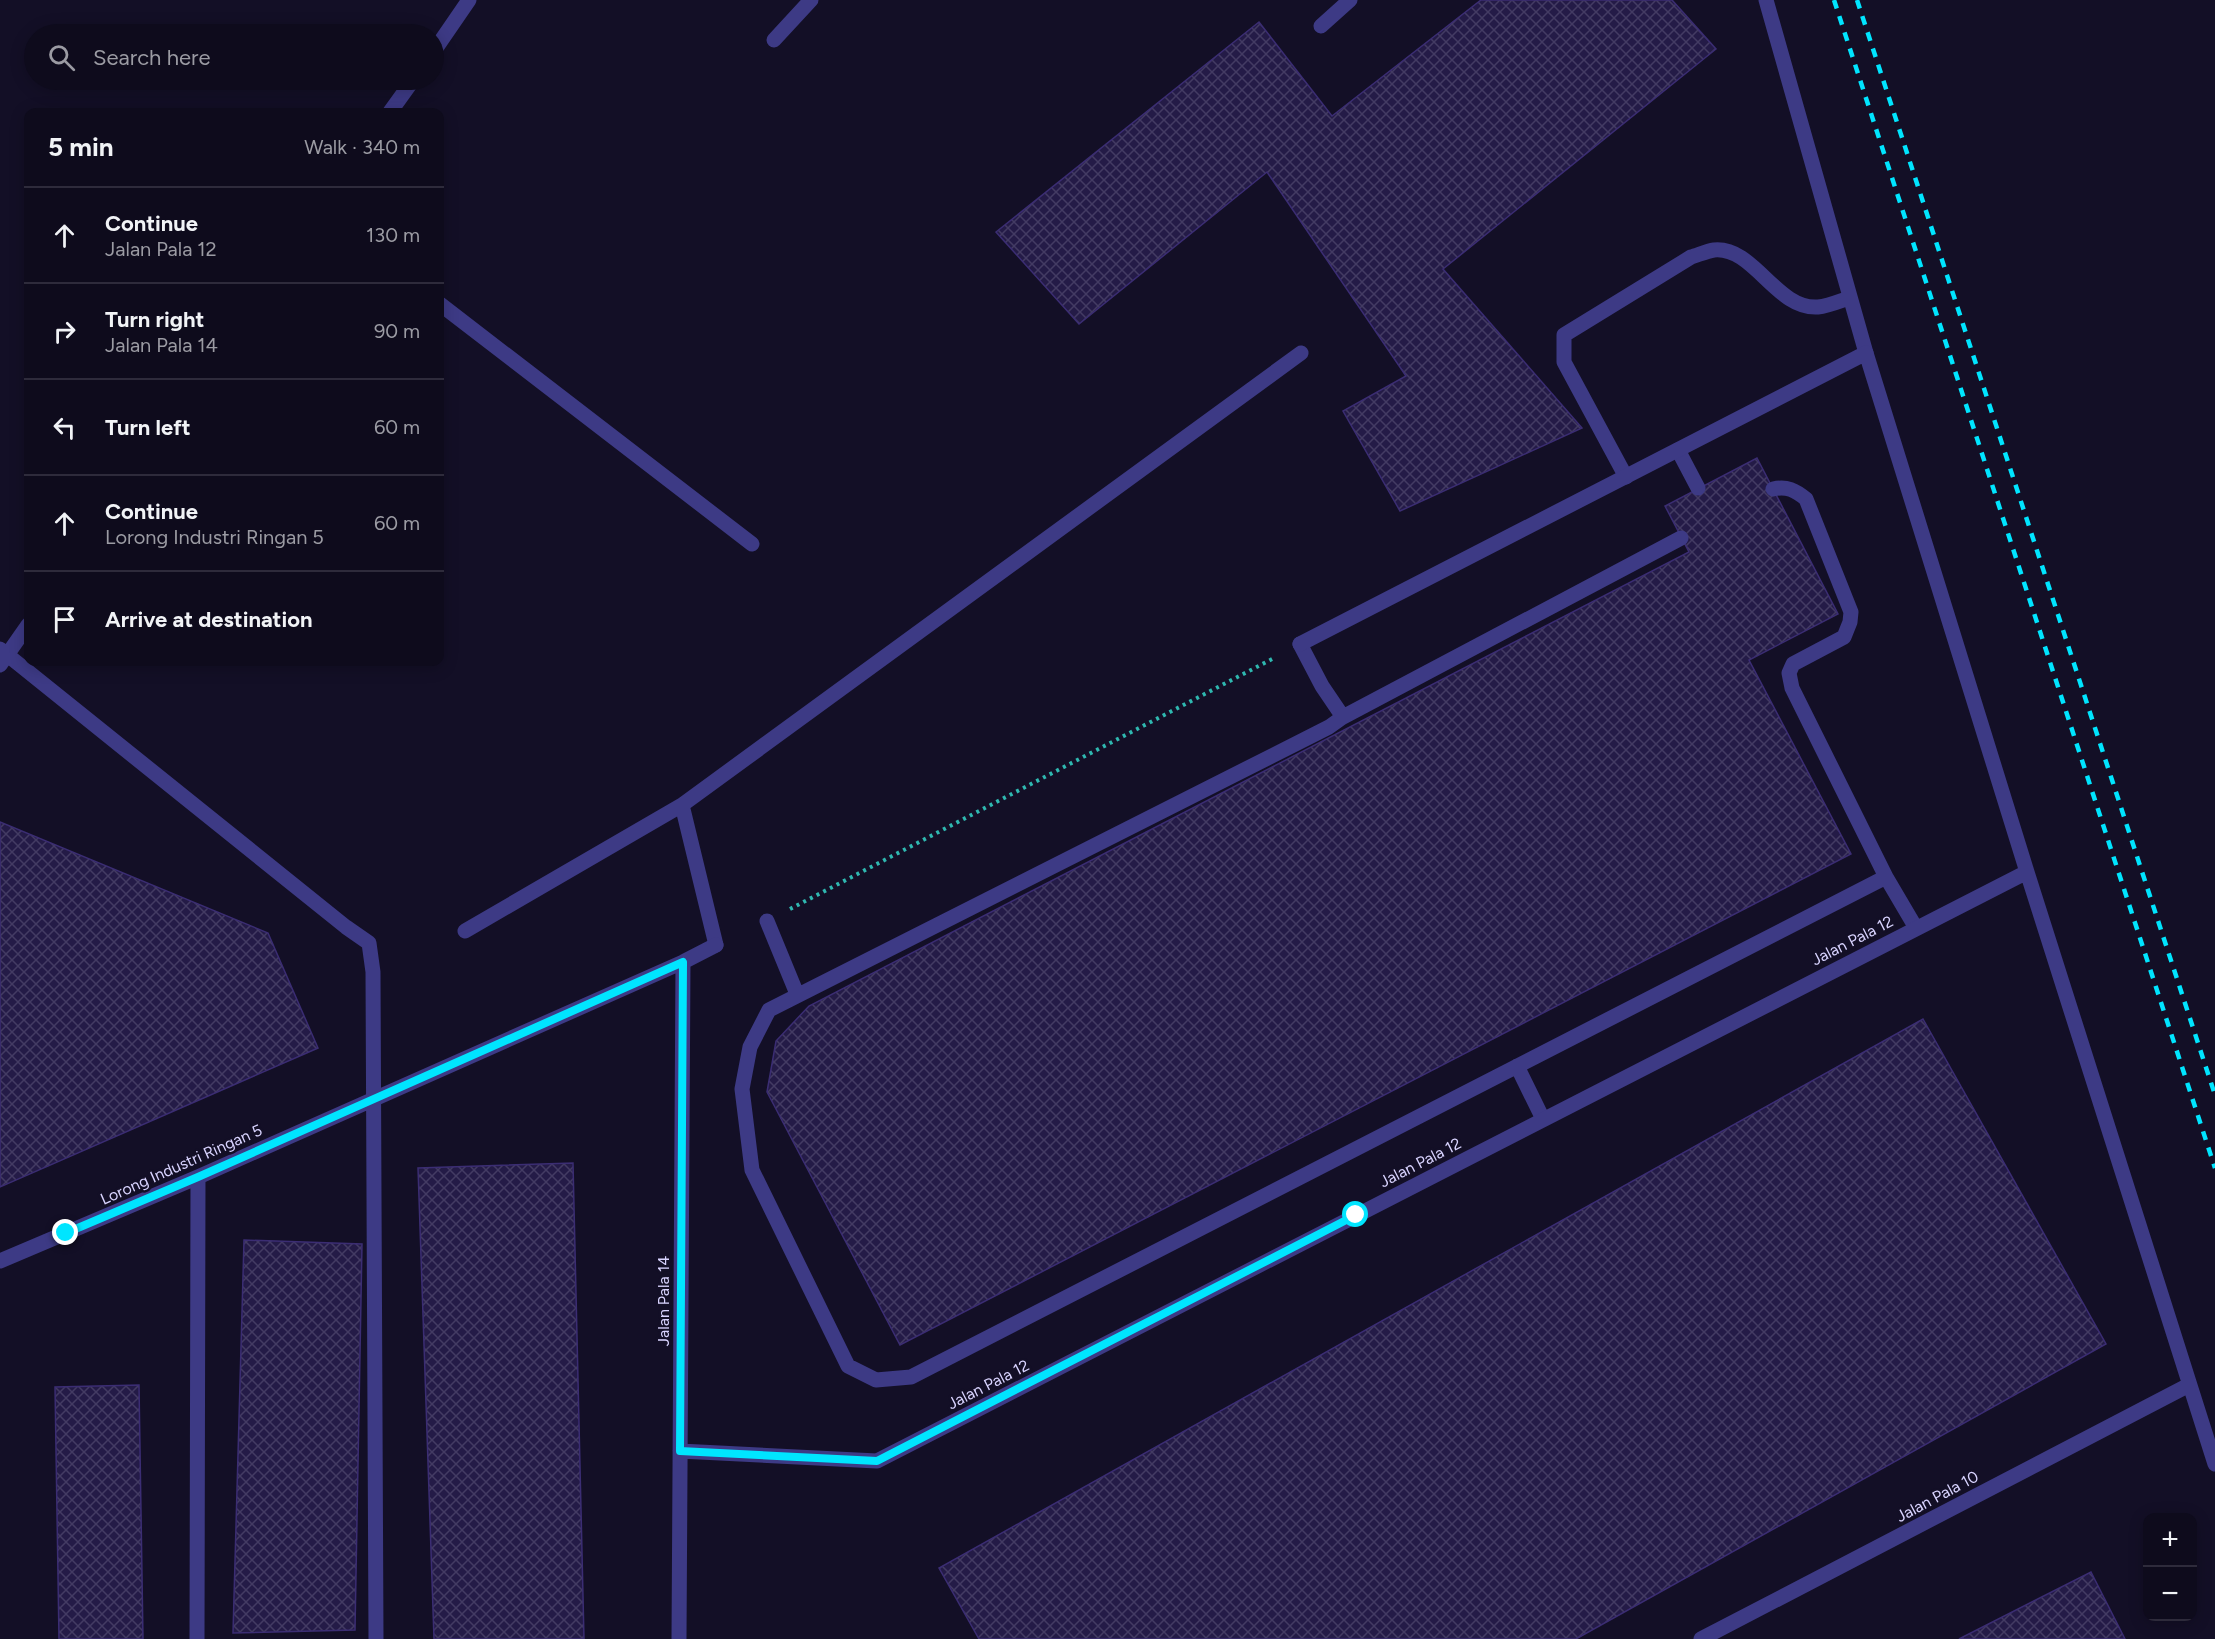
<!DOCTYPE html>
<html lang="en">
<head>
<meta charset="utf-8">
<style>
  body { margin:0; font-family:Figtree,sans-serif; background:#171425; color:#f1f3f6 }
  .controls { position:absolute; right:18px; bottom:18px; display:grid; overflow:hidden; border-radius:12px; box-shadow:0 3px 15px #0003 }
  .controls button { width:54px; height:54px; display:grid; place-items:center; padding:0; border:0; border-bottom:2px solid #2e2b3b; background:#0e0b1c; color:#f1f3f6; font:30px sans-serif }
  .stop { position:absolute; width:18px; height:18px; margin:-14px; border:4px solid #00e5ff; border-radius:50%; background:#fff }
  .stop.end { background:#00e5ff; border-color:#fff; box-shadow:0 2px 6px #0008 }
  .list { margin:0; padding:0; list-style:none }
  h2 { display:flex; justify-content:space-between; align-items:center; height:78px; margin:0; padding:0 24px; font-size:26px }
  h2 small { font-size:20px; font-weight:400; color:#9b9ba3 }
  .list li { display:grid; grid-template-columns:39px 1fr auto; gap:18px; align-items:center; box-sizing:border-box; height:96px; padding:0 24px; border-top:2px solid #2e2b3b }
  .list b { display:block; font-size:22px; white-space:nowrap }
  .list p { margin:0; font-size:20px; white-space:nowrap; color:#9b9ba3 }
  .list em { font-size:20px; font-style:normal; color:#9b9ba3 }
  .icon { flex:none; width:33px; height:33px; fill:none; stroke:currentColor; stroke-width:2; stroke-linecap:round; stroke-linejoin:round }
  .map { position:relative; flex:none; width:2215px; height:1639px; overflow:hidden }
  .search { position:absolute; background:#0e0b1c; box-shadow:0 3px 15px #0003; left:24px; top:24px; width:420px; height:66px; display:flex; align-items:center; gap:15px; box-sizing:border-box; padding:0 21px; border-radius:33px; color:#9b9ba3; font-size:22px }
  .panel { position:absolute; background:#0e0b1c; box-shadow:0 3px 15px #0003; left:24px; top:108px; width:420px; height:558px; border-radius:12px }
  .map>svg:first-child { display:block }
  .building { fill:url(#building-cross-hatch); stroke:#3b2d73; stroke-width:1.5 }
  .lines { fill:none; stroke-linecap:round; stroke-linejoin:round }
  .path { stroke:#2fb8b0; stroke-width:4; stroke-dasharray:3 4.5; stroke-linecap:butt }
  .service { stroke:#3d3a85; stroke-width:15 }
  .minor { stroke:#3d3a85; stroke-width:15 }
  .rail { stroke:#00e5ff; stroke-width:4.5; stroke-dasharray:9 8; stroke-linecap:butt }
  .route { stroke:#00e5ff; stroke-width:8 }
  .labels { text-anchor:middle; stroke-width:5; stroke-linejoin:round; paint-order:stroke }
  .street-label { font-size:16px; fill:#d9d4ff; stroke:#130f26 }
</style>
</head>
<body>
<div class="map">
<svg width="2215" height="1639" viewBox="0 0 2215 1639">
  <defs>
    <pattern id="building-cross-hatch" width="8" height="8" patternUnits="userSpaceOnUse" patternTransform="scale(1.5)"><rect width="8" height="8" fill="#241b47"/><path d="M0 0l8 8M0 8l8-8" fill="none" stroke="#433b63"/></pattern>
  </defs>
  <rect width="100%" height="100%" fill="#130f26"/>
  <path class="building" d="M1481,0H1672L1716,49L1443,269L1582,428L1400,511L1343,411L1406,376L1267,172L1079,324L996,232L1259,22L1332,116Z
    M1757,458L1838,614L1749,660L1851,854L900,1345L767,1092L776,1041L809,1006L1689,552L1665,506Z
    M0,822L268,933L318,1048L0,1187Z
    M1923,1019L2106,1344L1576,1639H979L939,1568Z
    M573,1163L584,1639H434L418,1168Z
    M244,1240L362,1244L355,1630L233,1633Z
    M139,1385L143,1639H59L55,1387Z
    M2091,1572L2125,1639H1959Z"/>
  <g class="lines">
    <path class="path" d="M790,909L1276,657"/>
    <path class="service" d="M1766,0L1866,353
      M1321,26L1350,0
      M774,40L811,0
      M1678,450L1698,488
      M1626,477L1564,362V335L1691,257C1698,255 1707,251 1714,250C1754,246 1776,310 1818,307C1828,306 1840,301 1849,298
      M1300,644L1322,686L1343,717L1329,727L769,1010L750,1047L742,1089L752,1170L848,1366L876,1380L911,1377L1886,877L1792,688L1789,673L1793,664L1844,637L1850,622L1851,612L1806,499C1795,490 1787,486 1773,489
      M1343,717L1681,538
      M1886,877L1916,928
      M767,921L797,994
      M465,931L682,805
      M716,945L682,805L1301,353
      M1517,1066L1543,1119"/>
    <path class="minor" d="M434,51L469,0
      M390,112L413,80
      M440,304L752,544
      M1300,644L1866,353L2027,872L2215,1464
      M0,649L346,927L369,943L373,972L376,1639
      M0,665L28,625
      M0,1261L198,1177L683,962L716,945
      M680,1451L877,1461L2027,872
      M197,1639L198,1177
      M679,1639L683,962
      M1701,1639L2189,1385"/>
    <path class="rail" d="M1834,0L2215,1168
      M1857,0L2215,1095"/>
  </g>
  <g class="lines">
    <path class="route" d="M66,1233L198,1177L683,962L680,1451L877,1461L1356,1215"/>
  </g>
  <g class="labels">
    <g class="street-label">
      <text transform="translate(1852 940) rotate(-27)" y="6">Jalan Pala 12</text>
      <text transform="translate(1420 1162) rotate(-27)" y="6">Jalan Pala 12</text>
      <text transform="translate(181 1164) rotate(-24)" y="6">Lorong Industri Ringan 5</text>
      <text transform="translate(663 1301) rotate(-90)" y="6">Jalan Pala 14</text>
      <text transform="translate(988 1384) rotate(-27)" y="6">Jalan Pala 12</text>
      <text transform="translate(1937 1496) rotate(-28)" y="6">Jalan Pala 10</text>
    </g>
  </g>
</svg>
<div class="controls">
<button>+</button>
<button>−</button>
</div>
<div class="stop" style="left:1356px;top:1215px"></div>
<div class="stop end" style="left:66px;top:1233px"></div>
<div class="search"><svg class="icon" aria-label="search" viewBox="0 0 24 24"><circle cx="10" cy="10" r="6"/><path d="M15 15l6 6"/></svg>Search here</div>
<section class="panel">
<h2>5 min<small>Walk · 340 m</small></h2>
<ul class="list">
<li><svg class="icon" aria-label="ahead" viewBox="0 0 24 24"><path d="M12 20V5M6 11l6-6 6 6"/></svg><div><b>Continue</b><p>Jalan Pala 12</p></div><em>130 m</em></li>
<li><svg class="icon" aria-label="right" viewBox="0 0 24 24"><path d="M7 20v-9h11M14 6l5 5-5 5"/></svg><div><b>Turn right</b><p>Jalan Pala 14</p></div><em>90 m</em></li>
<li><svg class="icon" aria-label="left" viewBox="0 0 24 24"><path d="M17 20v-9H6M10 6l-5 5 5 5"/></svg><div><b>Turn left</b></div><em>60 m</em></li>
<li><svg class="icon" aria-label="ahead" viewBox="0 0 24 24"><path d="M12 20V5M6 11l6-6 6 6"/></svg><div><b>Continue</b><p>Lorong Industri Ringan 5</p></div><em>60 m</em></li>
<li><svg class="icon" aria-label="arrive" viewBox="0 0 24 24"><path d="M6 21V4h12l-3 4 3 4H6"/></svg><div><b>Arrive at destination</b></div></li>
</ul>
</section>
</div>
</body>
</html>
